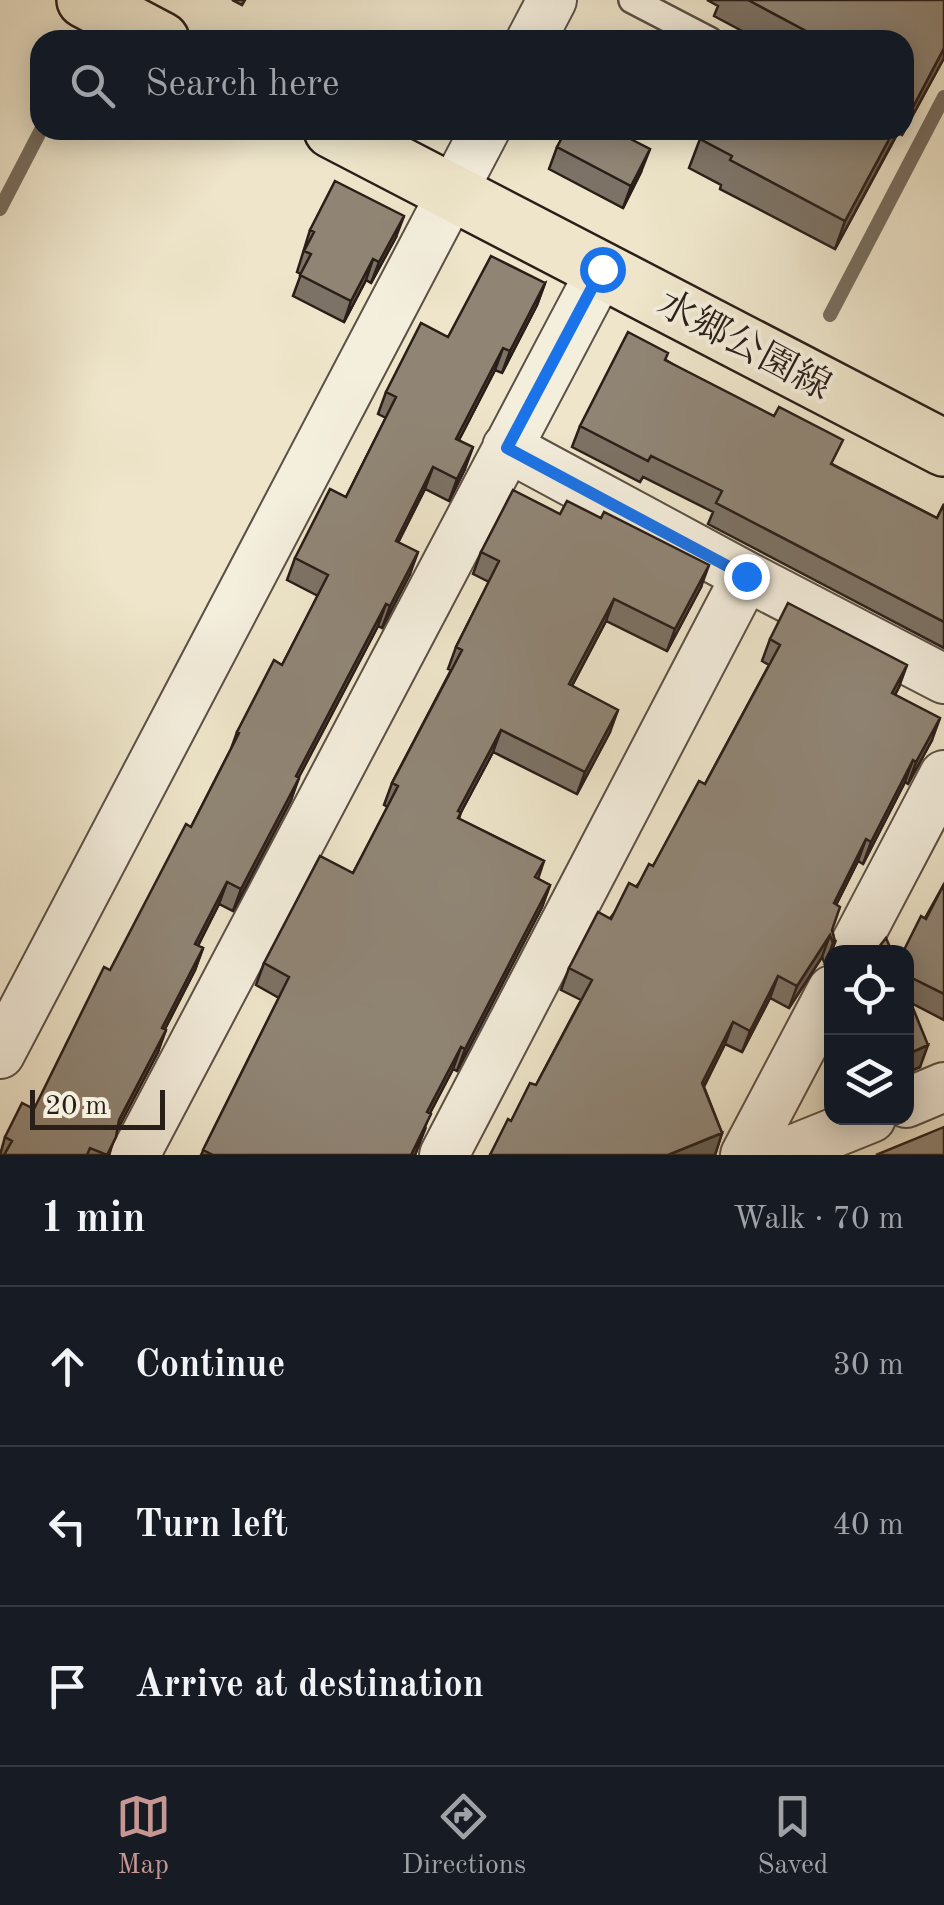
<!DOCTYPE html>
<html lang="en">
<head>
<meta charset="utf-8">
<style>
  body { margin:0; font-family:"Old Standard TT","Noto Serif JP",serif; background:#20242c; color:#f1f3f6 }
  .controls { position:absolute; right:30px; bottom:30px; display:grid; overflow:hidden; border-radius:20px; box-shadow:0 5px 25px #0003 }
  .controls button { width:90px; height:90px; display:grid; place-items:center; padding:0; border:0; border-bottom:2px solid #363941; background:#171b24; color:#f1f3f6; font:50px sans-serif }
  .scale { position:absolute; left:30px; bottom:25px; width:135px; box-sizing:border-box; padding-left:10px; border:5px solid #2a1e19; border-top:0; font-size:28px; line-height:35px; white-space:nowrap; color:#2a1e19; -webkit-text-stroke:8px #f4eedd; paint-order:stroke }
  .stop { position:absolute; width:30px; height:30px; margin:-22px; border:8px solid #1a73e8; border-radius:50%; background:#fff }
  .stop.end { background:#1a73e8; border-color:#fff; box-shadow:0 2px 10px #0008 }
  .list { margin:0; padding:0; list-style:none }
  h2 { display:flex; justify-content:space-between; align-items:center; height:130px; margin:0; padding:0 40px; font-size:42px }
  h2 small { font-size:32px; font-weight:400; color:#9ea1a6 }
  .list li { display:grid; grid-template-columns:65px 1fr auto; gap:30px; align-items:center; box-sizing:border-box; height:160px; padding:0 40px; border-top:2px solid #363941 }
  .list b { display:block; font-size:38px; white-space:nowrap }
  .list em { font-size:32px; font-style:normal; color:#9ea1a6 }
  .icon { flex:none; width:55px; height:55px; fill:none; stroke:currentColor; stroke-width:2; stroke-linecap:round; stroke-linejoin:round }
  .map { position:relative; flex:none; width:944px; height:1155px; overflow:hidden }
  .search { position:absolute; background:#171b24; box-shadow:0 5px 25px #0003; left:30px; right:30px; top:30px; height:110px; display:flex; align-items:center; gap:25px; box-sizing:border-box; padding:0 35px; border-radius:30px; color:#9ea1a6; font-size:38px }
  .sheet { height:610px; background:#171b24 }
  nav { display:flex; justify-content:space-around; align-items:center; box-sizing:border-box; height:140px; border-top:2px solid #363941; background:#171b24; font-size:28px; color:#9ea1a6 }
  nav a { display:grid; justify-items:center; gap:5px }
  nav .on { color:#c59692 }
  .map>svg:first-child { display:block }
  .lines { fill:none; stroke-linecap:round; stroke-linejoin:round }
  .stream { stroke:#776d5f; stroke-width:14 }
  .service-casing { stroke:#5b5045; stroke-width:30 }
  .minor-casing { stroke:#5b5045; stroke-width:52 }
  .primary-casing { stroke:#2a1e19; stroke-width:60 }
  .service { stroke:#f4eedd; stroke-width:25 }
  .minor { stroke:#f4eedd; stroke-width:48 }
  .primary { stroke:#eee5ca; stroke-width:55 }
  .wall { fill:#7c7265; stroke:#2a1e19; stroke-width:2.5 }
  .shaded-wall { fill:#655d52; stroke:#2a1e19; stroke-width:2.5 }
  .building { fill:#908575; stroke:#2a1e19; stroke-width:2.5 }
  .route { stroke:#1a73e8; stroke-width:12 }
  .labels { text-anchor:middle; stroke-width:8; stroke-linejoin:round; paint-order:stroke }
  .street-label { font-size:38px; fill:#2a1e19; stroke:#f4eedd }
</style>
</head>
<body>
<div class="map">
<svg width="944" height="1155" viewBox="0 0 944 1155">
  <rect width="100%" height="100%" fill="#eee5ca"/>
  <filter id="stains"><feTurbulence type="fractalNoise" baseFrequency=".002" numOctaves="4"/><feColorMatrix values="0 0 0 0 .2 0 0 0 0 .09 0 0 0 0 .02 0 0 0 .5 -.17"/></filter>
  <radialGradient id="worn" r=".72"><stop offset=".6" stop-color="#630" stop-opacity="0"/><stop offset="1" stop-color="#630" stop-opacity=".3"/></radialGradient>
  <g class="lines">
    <path class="stream" d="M0,209L41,130
      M830,315L944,97"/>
    <g class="service-casing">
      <path id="service" d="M632,0L709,40"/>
    </g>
    <g class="minor-casing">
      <path id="minor" d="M531,40L552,0
        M507,447L746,576L944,679
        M851,952L944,775
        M0,1054L485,130
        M906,1103L944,1087
        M135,1155L602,269
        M444,1155L746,576
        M745,1155L832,990
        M779,1155L871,1118"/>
    </g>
    <g class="primary-casing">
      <path id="primary" d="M85,0L161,40
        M332,130L944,448"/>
    </g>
    <use href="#service" class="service"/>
    <use href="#minor" class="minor"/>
    <use href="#primary" class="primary"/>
  </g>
  <path class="wall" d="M232,0H245L242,5Z
    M707,0H944V58L902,135L898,133L835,249L720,189L721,185L689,168L700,139L852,130H904V40H759L714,16L718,6Z
    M557,147L641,172L623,208L549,169Z
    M310,230L396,237L371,283L366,280L344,322L293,296L301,274L297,272Z
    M545,283L537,305L502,373L495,370L459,440L465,469L449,501L425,489L398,542L410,574L382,628L378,626L298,778L291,800L233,911L219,904L198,946L203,948L195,970L165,1029L158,1052L117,1130L109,1155H0L5,1137L34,1109L191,827L231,749L237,732L282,665L318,596L287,580L295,558L346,497L386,418L378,414L386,392L448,337Z
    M666,360L834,465L937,518L944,504V648L708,524L713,512L643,477L640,482L572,447L580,426Z
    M481,552L701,587L667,651L606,621L572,686L610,732L577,794L493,752L461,812L459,819L544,861L538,879L550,885L542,907L457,1071L453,1069L430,1113L415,1155H201L279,998L256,985L264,963L353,873L388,807L384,805L392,783L451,670L448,669L456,647L489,582L473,574Z
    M770,639L899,687L895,695L932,740L908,784L905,782L863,864L858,861L836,905L832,930L835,942L827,964H825L822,957L789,1008L770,998L742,1052L725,1044L704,1087L722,1133L715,1155H490L536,1085L581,1000L561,990L569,968L653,866L705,784L769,665L762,661Z
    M944,884V1020L911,1003L920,1067L906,1073V952Z"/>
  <path class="shaded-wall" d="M944,48V58L902,135L913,107Z
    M894,130H899L835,249L845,221Z
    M650,149L641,172L623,208L631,186Z
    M404,216L396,237L371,283L379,262Z
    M373,259L366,280L344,322L351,301Z
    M545,283L537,305L502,373L510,351Z
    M503,348L495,370L448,461L456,439Z
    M473,447L465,469L449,501L457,479Z
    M433,467L425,489L388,563L396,541Z
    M418,552L410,574L382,628L390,606Z
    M709,565L701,587L667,651L675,629Z
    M614,599L606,621L561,706L569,684Z
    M386,604L378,626L288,798L296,776Z
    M907,665L899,687L884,715L892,693Z
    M618,710L610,732L577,794L585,772Z
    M940,718L932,740L908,784L916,762Z
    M501,730L493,752L450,833L458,811Z
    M913,760L905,782L863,864L871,842Z
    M299,778L291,800L233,911L241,889Z
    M866,839L858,861L826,925L834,903Z
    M227,882L219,904L187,966L195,944Z
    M550,885L542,907L457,1071L465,1049Z
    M830,935L822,957L789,1008L797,986Z
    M835,942L827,964H825L833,943Z
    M203,948L195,970L154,1050L162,1028Z
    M778,976L770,998L742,1052L750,1031Z
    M733,1022L725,1044L694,1105L702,1083Z
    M166,1030L158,1052L111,1142L119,1120Z
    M928,1045L920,1067L906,1073V1055Z
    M461,1047L453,1069L419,1134L427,1112Z
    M426,1127L415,1155H411Z
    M722,1133L715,1155H668Z"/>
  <path class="building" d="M748,0H944V48L913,107L908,104L904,112V40H823Z
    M566,130H613L650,149L631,186L557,147Z
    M705,130L851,131L894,130L845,221L730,160L732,156L700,139Z
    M335,181L404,216L379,262L373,259L351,301L300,275L311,254L304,251L314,232L310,230Z
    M491,256L545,283L510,351L503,348L456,439L473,447L457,479L433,467L396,541L418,552L390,606L386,604L296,776L299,778L241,889L227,882L195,944L203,948L162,1028L166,1030L119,1120L116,1137L107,1155L90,1148L87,1155H4L12,1141L5,1137L22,1103L34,1109L104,967L110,970L186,824L191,827L239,733L237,732L274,660L282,665L328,575L295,558L330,489L346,497L396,397L386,392L421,323L448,337Z
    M628,332L668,353L665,360L774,416L779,407L843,440L831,464L937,518L944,504V622L716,503L722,491L651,456L648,461L580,426Z
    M513,490L560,514L567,501L601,518L604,512L709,565L675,629L614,599L569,684L618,710L585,772L501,730L458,811L461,812L458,818L544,861L535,877L550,885L465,1049L461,1047L427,1112L431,1114L411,1155H210L211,1154L203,1150L289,977L264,963L320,856L353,873L398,786L392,783L462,650L456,647L499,561L481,552Z
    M788,603L907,665L892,693L940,718L916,762L913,760L871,842L866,839L834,903L840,907L832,930L835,942L833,943L830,935L797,986L778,976L750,1031L733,1022L702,1083L722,1133L668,1155H490L508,1119L511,1121L530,1083L536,1085L592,980L569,968L598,912L611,919L629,883L637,887L649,864L653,866L699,781L705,784L780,645L770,639Z
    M944,884V994L906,975V952H903L921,916L926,919Z
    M886,938L892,952H875Z
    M906,991L928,1045L906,1055Z
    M944,1127V1155H876Z"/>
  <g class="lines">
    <path class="route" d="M602,269L507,448L746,576"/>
  </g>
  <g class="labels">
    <g class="street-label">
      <text transform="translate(745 344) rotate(28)" y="13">水郷公園線</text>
    </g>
  </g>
  <rect width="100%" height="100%" filter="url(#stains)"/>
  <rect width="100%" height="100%" fill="url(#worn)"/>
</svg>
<div class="controls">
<button><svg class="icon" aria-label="locate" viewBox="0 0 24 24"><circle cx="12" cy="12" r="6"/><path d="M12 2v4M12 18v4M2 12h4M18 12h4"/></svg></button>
<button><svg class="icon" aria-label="layers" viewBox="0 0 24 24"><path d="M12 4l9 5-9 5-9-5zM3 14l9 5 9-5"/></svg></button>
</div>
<div class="scale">20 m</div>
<div class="stop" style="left:602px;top:269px"></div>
<div class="stop end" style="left:746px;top:576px"></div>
<div class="search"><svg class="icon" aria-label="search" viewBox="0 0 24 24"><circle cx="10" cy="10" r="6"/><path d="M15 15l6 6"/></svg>Search here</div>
</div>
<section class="sheet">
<h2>1 min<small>Walk · 70 m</small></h2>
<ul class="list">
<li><svg class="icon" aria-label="ahead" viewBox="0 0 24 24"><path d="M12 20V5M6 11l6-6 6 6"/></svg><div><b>Continue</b></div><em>30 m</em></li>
<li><svg class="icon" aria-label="left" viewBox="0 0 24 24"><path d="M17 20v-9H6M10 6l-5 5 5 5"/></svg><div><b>Turn left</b></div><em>40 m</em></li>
<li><svg class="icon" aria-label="arrive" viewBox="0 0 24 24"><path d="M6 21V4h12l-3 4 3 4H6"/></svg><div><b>Arrive at destination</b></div></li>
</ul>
</section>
<nav>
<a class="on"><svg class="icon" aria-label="map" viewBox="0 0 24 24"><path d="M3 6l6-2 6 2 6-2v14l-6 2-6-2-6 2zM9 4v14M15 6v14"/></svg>Map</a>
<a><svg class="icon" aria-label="directions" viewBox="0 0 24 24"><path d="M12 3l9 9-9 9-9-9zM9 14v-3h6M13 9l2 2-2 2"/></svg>Directions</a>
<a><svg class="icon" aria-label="saved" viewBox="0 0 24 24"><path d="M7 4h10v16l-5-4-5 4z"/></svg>Saved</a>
</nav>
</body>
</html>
